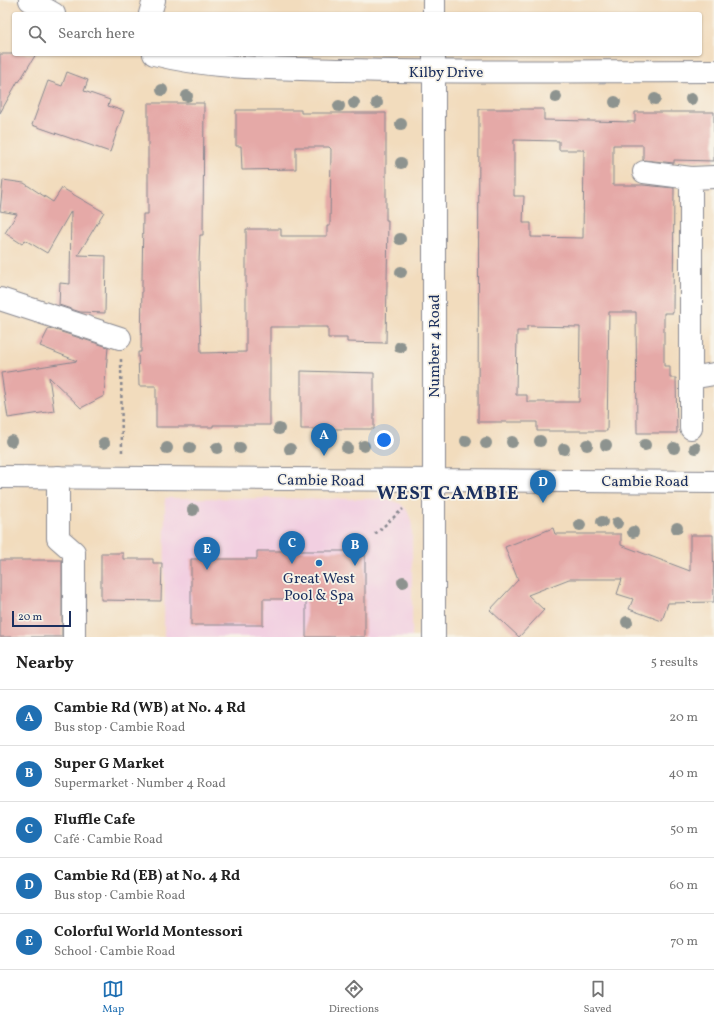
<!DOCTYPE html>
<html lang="en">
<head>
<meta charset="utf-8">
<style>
  body { margin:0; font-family:Vollkorn,serif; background:#f6f6f6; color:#222 }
  .scale { position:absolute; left:12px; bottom:10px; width:59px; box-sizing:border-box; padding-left:4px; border:2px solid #1b2f5e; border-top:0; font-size:11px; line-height:14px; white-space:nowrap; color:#1b2f5e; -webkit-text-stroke:3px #f7f3e8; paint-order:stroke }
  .you { position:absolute; left:384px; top:440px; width:14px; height:14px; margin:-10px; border:3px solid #fff; border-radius:50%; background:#1a73e8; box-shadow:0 0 0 6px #1a73e833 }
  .badge { display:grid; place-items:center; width:26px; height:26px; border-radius:50%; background:#1f6fb2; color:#fff; font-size:13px; font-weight:700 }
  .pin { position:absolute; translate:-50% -33px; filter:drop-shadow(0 1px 2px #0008) }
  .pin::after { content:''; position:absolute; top:21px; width:14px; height:12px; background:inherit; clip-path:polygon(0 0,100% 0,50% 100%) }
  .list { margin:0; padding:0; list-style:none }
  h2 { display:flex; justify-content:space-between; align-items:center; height:52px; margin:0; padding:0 16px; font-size:17px }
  h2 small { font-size:13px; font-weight:400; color:#767676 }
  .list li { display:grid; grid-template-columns:26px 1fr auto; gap:12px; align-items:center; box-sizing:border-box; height:56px; padding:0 16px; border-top:1px solid #e0e0e0 }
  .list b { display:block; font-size:15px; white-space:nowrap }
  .list p { margin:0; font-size:13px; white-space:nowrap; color:#767676 }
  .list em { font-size:13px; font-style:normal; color:#767676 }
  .icon { flex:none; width:22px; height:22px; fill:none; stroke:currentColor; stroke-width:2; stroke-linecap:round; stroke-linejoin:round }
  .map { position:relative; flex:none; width:714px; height:637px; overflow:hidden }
  .search { position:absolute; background:#fff; box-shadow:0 1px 3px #0004; left:12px; right:12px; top:12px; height:44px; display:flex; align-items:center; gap:10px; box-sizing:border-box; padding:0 14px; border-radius:4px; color:#767676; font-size:15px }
  .sheet { height:332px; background:#fff }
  nav { display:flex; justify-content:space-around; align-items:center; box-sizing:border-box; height:56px; border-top:1px solid #e0e0e0; background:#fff; font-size:11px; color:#767676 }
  nav a { display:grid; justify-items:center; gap:2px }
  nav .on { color:#1f6fb2 }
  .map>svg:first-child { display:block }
  .built { fill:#f2cfe1 }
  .building { fill:#e5a9a7; fill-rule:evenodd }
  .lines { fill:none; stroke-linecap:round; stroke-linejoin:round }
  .minor-casing { stroke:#86868e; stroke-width:24 }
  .major-casing { stroke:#86868e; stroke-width:24 }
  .path { stroke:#86868e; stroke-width:2.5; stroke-dasharray:3 3; stroke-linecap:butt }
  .minor { stroke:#fff; stroke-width:22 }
  .major { stroke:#fff; stroke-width:22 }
  .tree { fill:#8d938f }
  .poi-dot { fill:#1f6fb2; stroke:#f7f3e8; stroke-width:1.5 }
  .labels { text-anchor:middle; stroke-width:3.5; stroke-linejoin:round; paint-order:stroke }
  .street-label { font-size:15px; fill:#1b2f5e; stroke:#f7f3e8 }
  .poi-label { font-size:15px; fill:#1b2f5e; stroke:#f7f3e8 }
  .district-label { font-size:19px; font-weight:bold; letter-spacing:1px; fill:#1b2f5e; stroke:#f7f3e8 }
</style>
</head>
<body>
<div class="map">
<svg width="714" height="637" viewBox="0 0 714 637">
  <rect width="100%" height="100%" fill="#f7f3e8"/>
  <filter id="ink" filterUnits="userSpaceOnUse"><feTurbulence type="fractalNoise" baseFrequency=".025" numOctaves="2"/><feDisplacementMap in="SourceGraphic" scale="8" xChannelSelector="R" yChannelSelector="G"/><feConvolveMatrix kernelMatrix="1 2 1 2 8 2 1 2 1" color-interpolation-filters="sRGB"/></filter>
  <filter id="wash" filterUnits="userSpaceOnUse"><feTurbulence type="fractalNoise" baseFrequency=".012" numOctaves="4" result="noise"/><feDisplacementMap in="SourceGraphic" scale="16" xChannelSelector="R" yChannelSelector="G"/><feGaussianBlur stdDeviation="0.9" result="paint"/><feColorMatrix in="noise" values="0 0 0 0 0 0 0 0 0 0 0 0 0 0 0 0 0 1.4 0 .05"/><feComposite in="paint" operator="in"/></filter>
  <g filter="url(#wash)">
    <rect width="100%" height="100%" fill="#f2dcbd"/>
    <path class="built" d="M165,498L389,499L401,504L407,510L412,523V637H164Z"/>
    <g id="blocks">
      <path class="building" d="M0,54H36L19,82L18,81L0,113Z
        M67,72L88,80L84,91L110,100L108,106L124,111L110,152L32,125L48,81L62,86Z
        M148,103H204L203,235H200L199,262L201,353L246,352V229H281V236H327V226H330L331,149L329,147H296V169L242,170L241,146H236V110H301V113H386V220H388L386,343L347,342V338H328V327H270V425H213V427H156V386H139L138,352H141L143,214H148Z
        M479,109H544V120L635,122V112H714V161L674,160V163L643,160V145H613V185H643L674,188L673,313H664V366H670V378H676L677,433H637L636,312H609L607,431H537V422H478ZM514,140L559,141V150H584L583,238L531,237V223H523L524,196H514ZM527,326L580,327L579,402H527V395H516L517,331H527Z
        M3,180L24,183L53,202L62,188L104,212L78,255L106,256L105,313L80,312L59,305L60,283L70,284L71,211L47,253L25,240L22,244L5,233L17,214L0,211Z
        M49,328L108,347L104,396L81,408L49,377L54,411L8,418L1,373L77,361L40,346Z
        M301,371L374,373V429H301Z
        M553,528L555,534H621V545L690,571V535H713L714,602L668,603L662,621L629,609L633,599L617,594L622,579H569L528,595L544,610L519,637L490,610L518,580L505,547Z
        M257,551H365V637H306V599H263V625H191V559H257Z
        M101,553H123V559H153V563H162L161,601L101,600Z
        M0,560H62V637H0Z"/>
    </g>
  </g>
  <g filter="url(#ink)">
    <use href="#blocks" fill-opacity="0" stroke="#86868e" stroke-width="1"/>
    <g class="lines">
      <g class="minor-casing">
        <path id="minor" d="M30,0L54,14
          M150,14L154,0
          M154,54C216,70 281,68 344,70C467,73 591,71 714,71
          M644,172L691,178L714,177
          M691,178V428
          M0,299L120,338
          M691,378L714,374
          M58,477V538L74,552V637"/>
      </g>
      <g class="major-casing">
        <path id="major" d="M434,0V14
          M0,477L714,482
          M434,637V54"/>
      </g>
      <path class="path" d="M121,359L122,454
        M375,534L403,509"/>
      <use href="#minor" class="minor"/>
      <use href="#major" class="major"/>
    </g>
    <g class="tree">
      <circle cx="162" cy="90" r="6"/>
      <circle cx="187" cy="96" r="6"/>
      <circle cx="556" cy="97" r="6"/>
      <circle cx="655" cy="99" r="6"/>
      <circle cx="691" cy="99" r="6"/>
      <circle cx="615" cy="102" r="6"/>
      <circle cx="354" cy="103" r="6"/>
      <circle cx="377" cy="103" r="6"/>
      <circle cx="339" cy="106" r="6"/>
      <circle cx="401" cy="124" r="6"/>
      <circle cx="401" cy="163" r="6"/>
      <circle cx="400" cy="239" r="6"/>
      <circle cx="401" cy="272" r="6"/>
      <circle cx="400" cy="347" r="6"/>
      <circle cx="279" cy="429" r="6"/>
      <circle cx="11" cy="441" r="6"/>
      <circle cx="466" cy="441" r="6"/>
      <circle cx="540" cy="441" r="6"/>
      <circle cx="512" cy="442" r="6"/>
      <circle cx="104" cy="443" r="6"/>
      <circle cx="486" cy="443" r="6"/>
      <circle cx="587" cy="445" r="6"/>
      <circle cx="606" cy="445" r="6"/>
      <circle cx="645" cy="445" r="6"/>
      <circle cx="364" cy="446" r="6"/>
      <circle cx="167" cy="448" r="6"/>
      <circle cx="190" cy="448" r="6"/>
      <circle cx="217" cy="448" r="6"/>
      <circle cx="240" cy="448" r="6"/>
      <circle cx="347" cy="448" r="6"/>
      <circle cx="674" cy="448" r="6"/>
      <circle cx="695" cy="448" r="6"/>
      <circle cx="290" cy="449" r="6"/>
      <circle cx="564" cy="449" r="6"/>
      <circle cx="193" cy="510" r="6"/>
      <circle cx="602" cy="522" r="6"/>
      <circle cx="617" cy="523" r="6"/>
      <circle cx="580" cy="525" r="6"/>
      <circle cx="677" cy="528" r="6"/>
      <circle cx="633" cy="532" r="6"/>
      <circle cx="403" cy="582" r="6"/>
      <circle cx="627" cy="622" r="6"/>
    </g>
  </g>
  <circle class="poi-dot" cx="319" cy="563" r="4"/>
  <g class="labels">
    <g class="street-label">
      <text x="446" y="77">Kilby Drive</text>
      <text transform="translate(434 346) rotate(-90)" y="5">Number 4 Road</text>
      <text transform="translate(321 480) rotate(1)" y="5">Cambie Road</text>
      <text x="645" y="486">Cambie Road</text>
    </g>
    <g class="poi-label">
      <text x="319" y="583">Great West<tspan x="319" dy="17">Pool &amp; Spa</tspan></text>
    </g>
    <g class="district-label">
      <text x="448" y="499">WEST CAMBIE</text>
    </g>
  </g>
</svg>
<div class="scale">20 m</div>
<div class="you"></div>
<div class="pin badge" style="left:324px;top:456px">A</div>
<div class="pin badge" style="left:355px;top:566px">B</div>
<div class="pin badge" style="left:292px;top:564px">C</div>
<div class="pin badge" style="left:543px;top:503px">D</div>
<div class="pin badge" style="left:207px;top:570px">E</div>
<div class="search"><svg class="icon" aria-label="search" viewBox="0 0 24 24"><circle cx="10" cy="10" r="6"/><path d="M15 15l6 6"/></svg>Search here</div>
</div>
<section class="sheet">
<h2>Nearby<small>5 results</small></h2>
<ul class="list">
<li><span class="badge">A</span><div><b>Cambie Rd (WB) at No. 4 Rd</b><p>Bus stop · Cambie Road</p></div><em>20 m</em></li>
<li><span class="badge">B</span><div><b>Super G Market</b><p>Supermarket · Number 4 Road</p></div><em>40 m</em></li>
<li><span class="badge">C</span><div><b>Fluffle Cafe</b><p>Café · Cambie Road</p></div><em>50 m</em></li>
<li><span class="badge">D</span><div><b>Cambie Rd (EB) at No. 4 Rd</b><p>Bus stop · Cambie Road</p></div><em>60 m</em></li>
<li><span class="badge">E</span><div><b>Colorful World Montessori</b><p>School · Cambie Road</p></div><em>70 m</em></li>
</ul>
</section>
<nav>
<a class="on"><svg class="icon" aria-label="map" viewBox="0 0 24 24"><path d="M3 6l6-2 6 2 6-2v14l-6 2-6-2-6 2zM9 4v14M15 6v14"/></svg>Map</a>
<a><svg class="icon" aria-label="directions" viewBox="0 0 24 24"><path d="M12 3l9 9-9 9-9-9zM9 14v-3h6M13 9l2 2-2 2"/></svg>Directions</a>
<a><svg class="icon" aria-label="saved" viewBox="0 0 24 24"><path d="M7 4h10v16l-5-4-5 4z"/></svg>Saved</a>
</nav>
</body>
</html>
